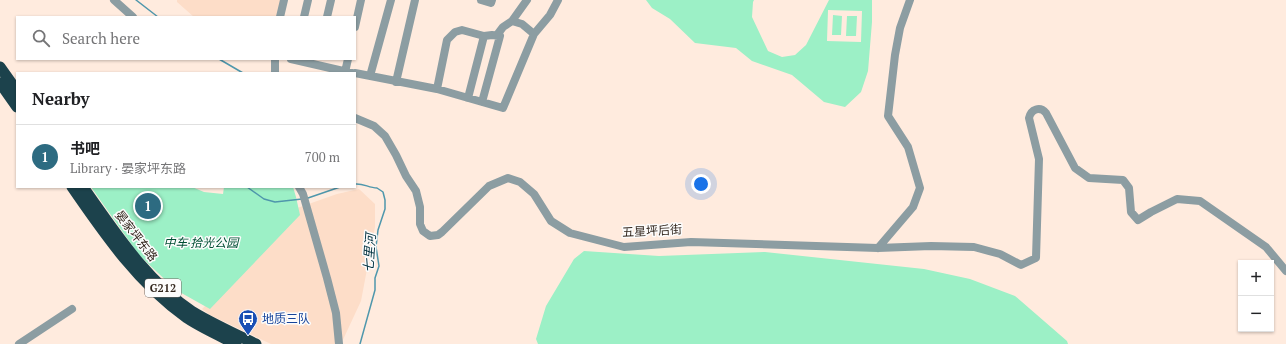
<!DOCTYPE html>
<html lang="en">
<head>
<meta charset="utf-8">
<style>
  body { margin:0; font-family:"PT Serif","Noto Sans SC",serif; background:#f6f6f6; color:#202124 }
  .controls { position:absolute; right:12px; bottom:12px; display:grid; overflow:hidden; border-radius:0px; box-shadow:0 1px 3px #0004 }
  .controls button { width:36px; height:36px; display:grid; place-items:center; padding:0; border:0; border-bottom:1px solid #e0e0e0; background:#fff; color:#202124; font:20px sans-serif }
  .you { position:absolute; left:701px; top:184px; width:14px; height:14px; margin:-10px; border:3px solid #fff; border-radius:50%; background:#1a73e8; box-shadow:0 0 0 6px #1a73e833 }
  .badge { display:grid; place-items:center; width:26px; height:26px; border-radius:50%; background:#2d6b81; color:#fff; font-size:13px; font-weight:700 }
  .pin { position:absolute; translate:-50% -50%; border:2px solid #fff; box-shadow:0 1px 4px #0006 }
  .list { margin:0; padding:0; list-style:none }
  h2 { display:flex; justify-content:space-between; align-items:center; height:52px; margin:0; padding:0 16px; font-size:17px }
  h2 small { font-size:13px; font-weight:400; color:#757577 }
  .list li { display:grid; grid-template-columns:26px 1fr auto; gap:12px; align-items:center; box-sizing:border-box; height:64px; padding:0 16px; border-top:1px solid #e0e0e0 }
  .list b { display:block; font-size:15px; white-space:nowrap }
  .list p { margin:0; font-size:13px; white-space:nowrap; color:#757577 }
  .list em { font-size:13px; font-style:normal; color:#757577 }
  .icon { flex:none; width:22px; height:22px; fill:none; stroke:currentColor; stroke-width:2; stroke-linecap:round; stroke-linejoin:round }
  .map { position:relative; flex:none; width:1286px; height:344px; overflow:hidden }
  .search { position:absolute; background:#fff; box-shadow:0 1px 3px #0004; left:16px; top:16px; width:340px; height:44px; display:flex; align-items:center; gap:10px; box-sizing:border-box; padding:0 14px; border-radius:0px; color:#757577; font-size:15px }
  .panel { position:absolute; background:#fff; box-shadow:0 1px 3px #0004; left:16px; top:72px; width:340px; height:116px; border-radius:0px }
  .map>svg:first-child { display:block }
  .built { fill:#fdddc8 }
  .green { fill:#9cf0c6; fill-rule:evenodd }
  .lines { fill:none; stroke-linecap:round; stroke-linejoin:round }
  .stream { stroke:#4f97ac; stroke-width:1.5 }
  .minor { stroke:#8c9da2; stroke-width:8 }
  .highway { stroke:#1c424c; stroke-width:11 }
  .labels { text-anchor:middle; stroke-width:3; stroke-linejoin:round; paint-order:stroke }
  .shield { fill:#fcfcfc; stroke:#6f6761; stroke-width:1 }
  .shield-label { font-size:11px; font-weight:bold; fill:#33271e }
  .street-label { font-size:12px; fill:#33271e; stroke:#fcfcfc }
  .park-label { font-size:12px; font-style:italic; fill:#004f34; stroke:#fcfcfc }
  .transit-label { font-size:12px; fill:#164399; stroke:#fcfcfc; text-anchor:start }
  .water-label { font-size:13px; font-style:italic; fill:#00313f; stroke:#fcfcfc }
</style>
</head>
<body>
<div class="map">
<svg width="1286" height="344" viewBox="0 0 1286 344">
  <rect width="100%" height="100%" fill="#ffebde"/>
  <path class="built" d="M177,0H283L279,17H194L177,2Z
    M359,189L375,204V227L361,301L341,344H271L210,315L202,309L289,223L286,212L337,194Z"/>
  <path class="green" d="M646,0H754L753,2L752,17L768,51L782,57L795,55L806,45L829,0H872V22L868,71L861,92L845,107L824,102L792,75L752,61L736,48L695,43L670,19L652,8ZM828,10L862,11L861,42L827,41Z
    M833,15L842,16L841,35H832Z
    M847,16H857L856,36H846Z
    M91,187H192L204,192L223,194L224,187H293L296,197L300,215L210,309L176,290L139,255Z
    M584,251L659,256L765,252L924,269L970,279L1015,296L1067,341L1068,344H538L536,339L546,306L574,259Z"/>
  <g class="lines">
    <path class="stream" d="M136,0L158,17
      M219,59L243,73
      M355,184C363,183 369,188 377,188L383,192L385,200V209L378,230L376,247L379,266L375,278V290L360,344
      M247,187L264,199L275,202L302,199
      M308,198L340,187"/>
    <path class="minor" d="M114,0L133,17
      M481,0L491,3L492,0
      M280,17L284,0
      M304,17L308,0
      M327,17L331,0
      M512,21L527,0
      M355,27L361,0
      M497,35L503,27L512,21L522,24L534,34
      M275,59V73
      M291,59L352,73
      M345,72L348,59
      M355,73L437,89L503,108L534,34L550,15L558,0
      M370,76L391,0
      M396,82L415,0
      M437,89L447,40L455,32L462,30L484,36L468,98
      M482,102L500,36L492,35L484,36
      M355,118L374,126L385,136L396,155L406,176L416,191L420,207V224L423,231L430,236L438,235L442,232L489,186L508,178L520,182L534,194L551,221L570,233L624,247L691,242L878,248L931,246L974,247L1000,254L1021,265L1036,258L1039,159L1029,118C1031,109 1040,106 1046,113L1075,168L1089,178L1123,180L1129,188L1131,212L1138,220L1151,212L1177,199L1200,201L1266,247L1286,271
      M299,187L303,194L327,278L336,313L339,344
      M878,248L913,207L920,188L908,147L888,116L895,55L900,28L910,0
      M19,344L72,309"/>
    <path class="highway" d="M0,67L17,91
      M0,83L17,107
      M72,187C105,235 139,284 187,318C202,328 220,336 236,344
      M83,187C115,232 146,281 193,312C213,324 235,334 256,344"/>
  </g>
  <defs>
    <g id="bus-pin" transform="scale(1)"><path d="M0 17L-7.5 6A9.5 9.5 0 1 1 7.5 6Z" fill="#1a4fb4" stroke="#fcfcfc"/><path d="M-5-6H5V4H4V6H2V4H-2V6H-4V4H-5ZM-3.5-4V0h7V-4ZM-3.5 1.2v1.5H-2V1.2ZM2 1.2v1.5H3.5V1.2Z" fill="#fff"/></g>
  </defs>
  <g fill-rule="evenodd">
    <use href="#bus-pin" x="248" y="319"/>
  </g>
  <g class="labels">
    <rect class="shield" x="145" y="279" width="36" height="18" rx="3"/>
    <g class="shield-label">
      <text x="163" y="292">G212</text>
    </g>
    <g class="street-label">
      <text transform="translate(652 231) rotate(-3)" y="4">五星坪后街</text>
      <text transform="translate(136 236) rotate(52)" y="4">晏家坪东路</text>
    </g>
    <g class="park-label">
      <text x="201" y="247">中车·拾光公园</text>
    </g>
    <g class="transit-label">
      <text x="262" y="323">地质三队</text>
    </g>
    <g class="water-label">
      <text transform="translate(369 253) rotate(-86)" y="5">七里河</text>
    </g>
  </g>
</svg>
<div class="controls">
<button>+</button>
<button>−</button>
</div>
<div class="you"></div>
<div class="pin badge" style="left:148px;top:206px">1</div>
<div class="search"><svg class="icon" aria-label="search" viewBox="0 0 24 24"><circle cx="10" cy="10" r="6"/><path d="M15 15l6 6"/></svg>Search here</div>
<section class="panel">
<h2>Nearby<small></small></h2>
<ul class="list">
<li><span class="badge">1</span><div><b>书吧</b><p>Library · 晏家坪东路</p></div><em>700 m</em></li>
</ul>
</section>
</div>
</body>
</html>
